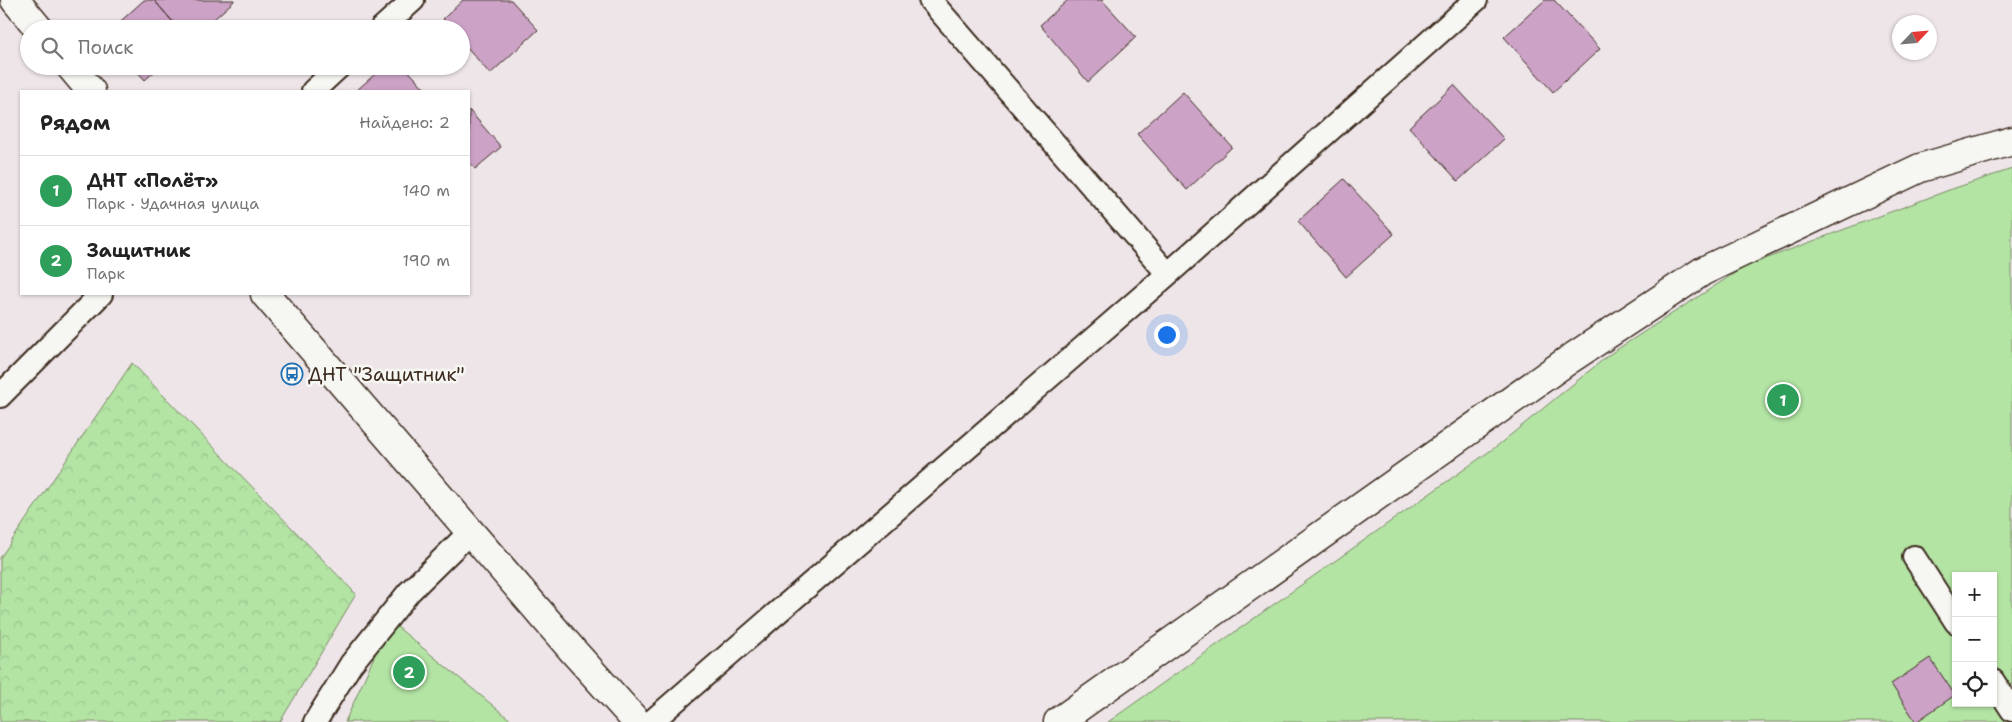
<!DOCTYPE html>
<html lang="ru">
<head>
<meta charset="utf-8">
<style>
  body { margin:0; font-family:"Shantell Sans",sans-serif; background:#f6f6f6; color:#222 }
  .controls { position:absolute; right:15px; bottom:15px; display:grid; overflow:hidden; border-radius:0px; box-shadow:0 1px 4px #0004 }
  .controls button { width:45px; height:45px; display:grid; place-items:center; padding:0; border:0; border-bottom:1px solid #e0e0e0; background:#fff; color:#222; font:25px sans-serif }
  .compass { position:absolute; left:1892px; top:15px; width:45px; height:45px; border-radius:50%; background:#fff; box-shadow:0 1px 4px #0004; rotate:64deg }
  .you { position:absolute; left:1166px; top:334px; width:18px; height:18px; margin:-12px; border:4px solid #fff; border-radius:50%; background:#1a73e8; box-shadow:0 0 0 8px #1a73e833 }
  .badge { display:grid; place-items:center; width:32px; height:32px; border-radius:50%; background:#1f6fb2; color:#fff; font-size:16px; font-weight:700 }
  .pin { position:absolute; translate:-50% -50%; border:2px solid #fff; box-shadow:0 1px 5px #0006 }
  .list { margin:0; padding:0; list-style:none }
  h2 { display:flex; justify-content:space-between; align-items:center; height:65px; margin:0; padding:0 20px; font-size:21px }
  h2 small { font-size:16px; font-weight:400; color:#767676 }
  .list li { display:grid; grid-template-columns:32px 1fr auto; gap:15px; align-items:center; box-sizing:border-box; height:70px; padding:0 20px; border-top:1px solid #e0e0e0 }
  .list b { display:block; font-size:19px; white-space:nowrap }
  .list p { margin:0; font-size:16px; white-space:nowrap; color:#767676 }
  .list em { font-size:16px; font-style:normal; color:#767676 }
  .icon { flex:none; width:28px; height:28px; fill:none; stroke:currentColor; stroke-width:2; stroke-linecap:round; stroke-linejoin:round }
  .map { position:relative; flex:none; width:2012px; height:722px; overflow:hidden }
  .search { position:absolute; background:#fff; box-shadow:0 1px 4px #0004; left:20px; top:20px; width:450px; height:55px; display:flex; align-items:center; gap:12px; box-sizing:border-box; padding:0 18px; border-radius:28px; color:#767676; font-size:19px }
  .panel { position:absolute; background:#fff; box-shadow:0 1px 4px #0004; left:20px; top:90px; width:450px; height:205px; border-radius:0px }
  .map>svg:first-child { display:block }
  .forest { fill:url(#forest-crowns); stroke:#778761 }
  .green { fill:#b3e4a4; stroke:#778761; fill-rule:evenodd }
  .building { fill:#cca2c7; stroke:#3b2a1e }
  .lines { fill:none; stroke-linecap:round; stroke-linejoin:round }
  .minor-casing { stroke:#3b2a1e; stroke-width:26 }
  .tertiary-casing { stroke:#3b2a1e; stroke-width:31 }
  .minor { stroke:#f6f6f2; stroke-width:22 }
  .tertiary { stroke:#f6f6f2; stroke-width:28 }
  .labels { text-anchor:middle; stroke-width:5; stroke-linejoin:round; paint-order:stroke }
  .poi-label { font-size:19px; fill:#3b2a1e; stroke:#f6f6f2; text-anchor:start }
</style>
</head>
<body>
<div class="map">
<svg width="2012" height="722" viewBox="0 0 2012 722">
  <defs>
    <pattern id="forest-crowns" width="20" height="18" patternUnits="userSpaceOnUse" patternTransform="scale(1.25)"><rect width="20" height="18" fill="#b3e4a4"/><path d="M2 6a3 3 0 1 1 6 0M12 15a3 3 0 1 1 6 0" fill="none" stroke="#9bc48d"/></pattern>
  </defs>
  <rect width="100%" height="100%" fill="#eee5e9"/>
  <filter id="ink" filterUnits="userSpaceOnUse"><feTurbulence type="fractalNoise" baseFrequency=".02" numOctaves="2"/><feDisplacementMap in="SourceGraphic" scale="10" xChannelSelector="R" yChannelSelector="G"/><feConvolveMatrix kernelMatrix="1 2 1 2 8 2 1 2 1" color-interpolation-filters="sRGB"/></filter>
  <g filter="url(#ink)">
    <path class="forest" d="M132,363L356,594L280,722H0V558Z"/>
    <path class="green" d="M2012,169V722H1108L1497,446L1610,354L1744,267L1949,190ZM1956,576H1993V703H1956Z
      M390,621L513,722H345Z"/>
    <path class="building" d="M144,0H154L179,29H112Z
      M154,0H234V1L203,29H179Z
      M463,0H511L538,30L490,74L461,40V29H452L443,19Z
      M1068,0H1102L1136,37L1088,82L1040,25Z
      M1545,0H1554L1600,49L1553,92L1504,37Z
      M132,66H161L145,80Z
      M384,66H404L427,91H356Z
      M1454,85L1504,139L1458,181L1409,127Z
      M1183,92L1232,147L1187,190L1137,134Z
      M469,110L501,147L475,169L469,162Z
      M1344,179L1394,234L1346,277L1298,221Z
      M1930,658L1955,695L1916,722L1891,684Z"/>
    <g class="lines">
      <g class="minor-casing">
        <path id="minor" d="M930,0L1168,274
          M381,29L413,0
          M313,91L340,66
          M0,396L101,294
          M1914,557L1956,622
          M1993,681L2012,710
          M315,722L351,664L409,592L471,531
          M651,722L1168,274L1476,0"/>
      </g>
      <g class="tertiary-casing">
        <path id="tertiary" d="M15,0L39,29
          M70,66L91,91
          M265,294L574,652L637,722
          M1058,722L1567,361L1703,271L1920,168L2012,141"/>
      </g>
      <use href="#minor" class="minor"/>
      <use href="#tertiary" class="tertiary"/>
    </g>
  </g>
  <defs>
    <g id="bus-ring" transform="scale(1.125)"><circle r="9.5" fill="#f6f6f2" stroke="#1f6fb2" stroke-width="1.5"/><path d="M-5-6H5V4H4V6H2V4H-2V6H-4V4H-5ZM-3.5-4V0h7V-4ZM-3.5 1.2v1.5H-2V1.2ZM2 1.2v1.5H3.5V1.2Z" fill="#1f6fb2"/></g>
  </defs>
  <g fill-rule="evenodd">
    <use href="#bus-ring" x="292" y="374"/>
  </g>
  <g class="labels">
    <g class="poi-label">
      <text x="308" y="381">ДНТ "Защитник"</text>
    </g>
  </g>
</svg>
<div class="controls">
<button>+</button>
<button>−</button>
<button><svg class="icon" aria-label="locate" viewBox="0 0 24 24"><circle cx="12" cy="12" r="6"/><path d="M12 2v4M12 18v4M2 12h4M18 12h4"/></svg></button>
</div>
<svg class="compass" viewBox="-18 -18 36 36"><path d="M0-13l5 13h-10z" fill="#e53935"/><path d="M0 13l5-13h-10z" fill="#767676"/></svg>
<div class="you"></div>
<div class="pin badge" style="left:1783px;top:400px;background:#2e9e5b">1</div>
<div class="pin badge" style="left:409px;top:672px;background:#2e9e5b">2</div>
<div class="search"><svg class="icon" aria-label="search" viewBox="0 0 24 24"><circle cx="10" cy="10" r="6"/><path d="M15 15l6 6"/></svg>Поиск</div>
<section class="panel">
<h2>Рядом<small>Найдено: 2</small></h2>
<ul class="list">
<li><span class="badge" style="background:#2e9e5b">1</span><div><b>ДНТ «Полёт»</b><p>Парк · Удачная улица</p></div><em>140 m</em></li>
<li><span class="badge" style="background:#2e9e5b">2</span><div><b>Защитник</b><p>Парк</p></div><em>190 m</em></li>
</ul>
</section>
</div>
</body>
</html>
